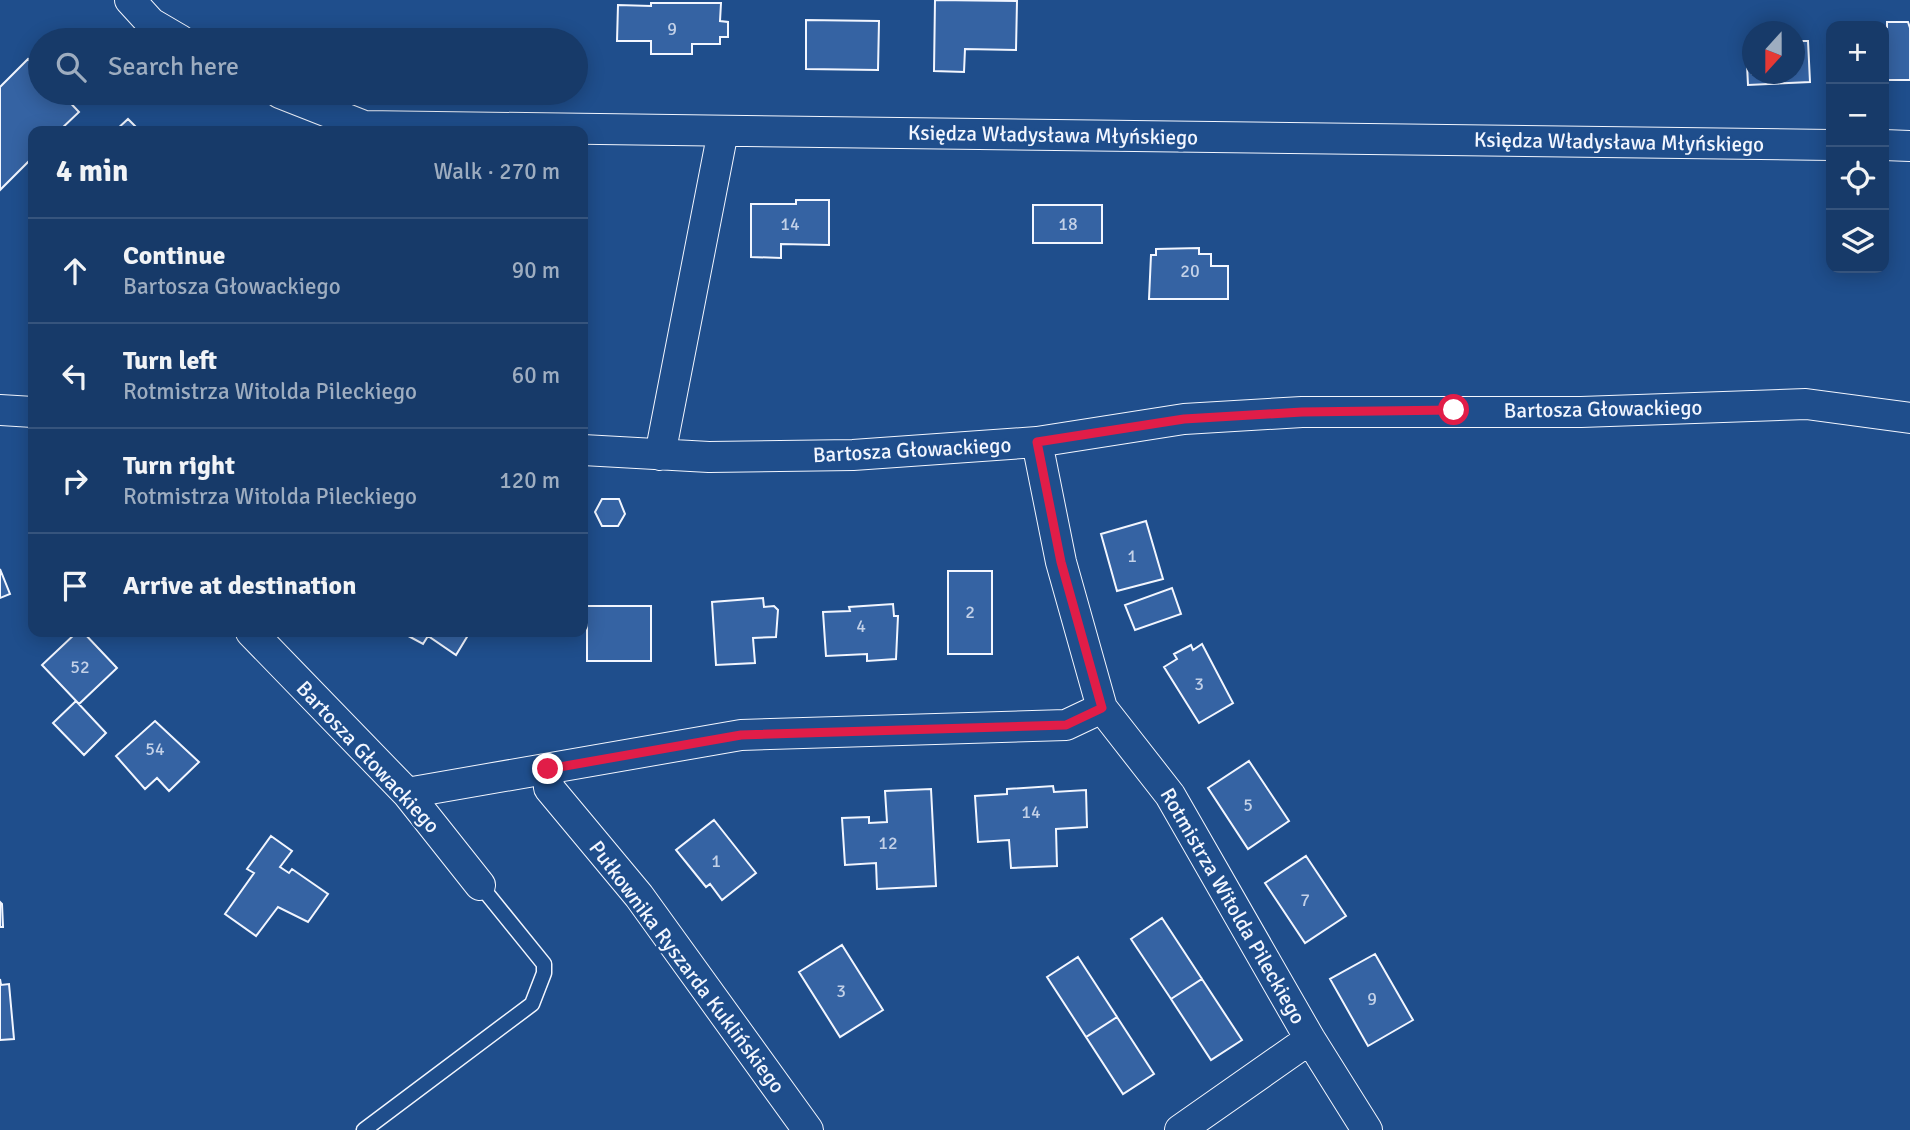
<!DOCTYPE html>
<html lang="en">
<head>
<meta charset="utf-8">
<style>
  body { margin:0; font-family:Signika,sans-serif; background:#20416f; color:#f1f3f6 }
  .controls { position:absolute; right:21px; top:21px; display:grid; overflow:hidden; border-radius:14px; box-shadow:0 4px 18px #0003 }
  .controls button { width:63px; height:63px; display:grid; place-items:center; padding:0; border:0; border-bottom:2px solid #36547d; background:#173a69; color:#f1f3f6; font:35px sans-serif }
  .compass { position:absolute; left:1742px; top:21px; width:63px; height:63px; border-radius:50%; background:#173a69; box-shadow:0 4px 18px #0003; rotate:201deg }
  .stop { position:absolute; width:21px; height:21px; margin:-16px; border:5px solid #e11d48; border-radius:50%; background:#fff }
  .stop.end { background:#e11d48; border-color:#fff; box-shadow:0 2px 7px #0008 }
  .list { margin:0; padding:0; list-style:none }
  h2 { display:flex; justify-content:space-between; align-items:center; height:91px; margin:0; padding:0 28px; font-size:30px }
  h2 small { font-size:23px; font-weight:400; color:#9eadc0 }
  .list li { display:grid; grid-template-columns:46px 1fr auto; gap:21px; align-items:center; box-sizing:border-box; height:105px; padding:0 28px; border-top:2px solid #36547d }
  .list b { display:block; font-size:26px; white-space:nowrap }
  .list p { margin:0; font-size:23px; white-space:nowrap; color:#9eadc0 }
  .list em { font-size:23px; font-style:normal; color:#9eadc0 }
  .icon { flex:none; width:38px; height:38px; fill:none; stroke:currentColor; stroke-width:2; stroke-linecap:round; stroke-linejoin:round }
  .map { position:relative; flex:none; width:1910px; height:1130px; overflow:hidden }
  .search { position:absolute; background:#173a69; box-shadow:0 4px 18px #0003; left:28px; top:28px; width:560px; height:77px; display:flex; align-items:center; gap:18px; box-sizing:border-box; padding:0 24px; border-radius:38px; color:#9eadc0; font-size:26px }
  .panel { position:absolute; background:#173a69; box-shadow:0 4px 18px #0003; left:28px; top:126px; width:560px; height:511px; border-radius:14px }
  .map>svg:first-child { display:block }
  .building { fill:#3563a3; stroke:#f2f6ff; stroke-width:2 }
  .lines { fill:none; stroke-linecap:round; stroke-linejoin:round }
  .service-casing { stroke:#f2f6ff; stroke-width:17 }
  .minor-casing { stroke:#f2f6ff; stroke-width:32 }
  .service { stroke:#1f4e8c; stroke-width:14 }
  .minor { stroke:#1f4e8c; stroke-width:30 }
  .route { stroke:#e11d48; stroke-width:9 }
  .labels { text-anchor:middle; stroke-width:5; stroke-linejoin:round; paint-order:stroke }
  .number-label { font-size:18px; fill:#c3d1e8 }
  .street-label { font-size:21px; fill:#f2f6ff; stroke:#1f4e8c }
</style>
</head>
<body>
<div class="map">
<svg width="1910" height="1130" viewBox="0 0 1910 1130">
  <rect width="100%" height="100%" fill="#1f4e8c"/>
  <path class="building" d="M935,0L1017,1L1016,50L965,49L964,72L934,71Z
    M651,3H721L720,21L728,22V37H720V44H692V54H651V41H617L618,5L651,6Z
    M806,20L879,21L878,70L806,69Z
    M1887,22H1908L1910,28V80H1887V75H1884V27H1887Z
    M1794,41H1808L1810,82L1748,85L1746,44L1752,43V74H1794Z
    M28,59L40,72V93H61L79,112L59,131H33V157L0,190V87Z
    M128,119L140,131H115Z
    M796,200H829V245L781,244V258L751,257V204H796Z
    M1033,205H1102V243H1033Z
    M1199,248V254H1211V266H1228V299H1149L1151,255H1156V249Z
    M602,499H619L625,514L618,526H602L595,512Z
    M1146,521L1163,579L1117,591L1101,534Z
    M0,569L10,594L0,598Z
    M948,571H992V654H948Z
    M1172,588L1181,614L1135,630L1125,605Z
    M763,598L764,607L774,606L778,610L776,637L753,638L755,663L716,665L712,602Z
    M893,604L894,616H898L896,659L867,661V654L826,656L823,612L850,611L849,607Z
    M587,606H651V661H587Z
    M77,632H83L117,668L79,704L42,665Z
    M401,632H470L456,655L428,636L423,644Z
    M1202,644L1233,703L1199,723L1164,667L1177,659L1174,654L1191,645L1193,650Z
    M76,701L106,733L84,755L53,723Z
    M155,721L199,762L169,791L157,778L145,789L116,756Z
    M1249,761L1289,821L1248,849L1208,788Z
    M1053,786L1054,792L1086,790L1087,827L1056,829L1057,866L1011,868L1009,840L978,842L975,796L1007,794V789Z
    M931,789L936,886L877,889L876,863L845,865L842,818L869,817V823L887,822L885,791Z
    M714,820L756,873L722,900L710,884L706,887L676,850Z
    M271,836L292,851L280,867L289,873L292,869L328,894L308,922L278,907L256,936L225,914L254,873L247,869Z
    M1306,856L1346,916L1305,943L1265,883Z
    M0,902L2,904L3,927H0Z
    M1162,918L1202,979L1171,999L1131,939Z
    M842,945L883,1010L840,1037L799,972Z
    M1375,954L1413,1020L1368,1046L1330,979Z
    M1078,957L1117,1017L1086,1037L1047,977Z
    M0,979L1,985L9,984L14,1039L0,1040Z
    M1202,979L1242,1040L1211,1060L1171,999Z
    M1117,1017L1154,1074L1123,1094L1086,1037Z"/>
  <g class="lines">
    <g class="service-casing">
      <path id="service" d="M364,1130L532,1004L544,973V964L480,885"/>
    </g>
    <g class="minor-casing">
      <path id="minor" d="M130,0L151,23L180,40
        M280,93L364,126L1831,145
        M1884,145L1910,146
        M0,410L33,412
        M1037,442L1061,562L1102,708L1170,795L1310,1039L1367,1130
        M583,450L709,457L853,455L1037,442L1184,419L1302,412H1581L1806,404L1910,418
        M660,455L723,131
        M251,632L407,793L480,885
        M548,769L549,788L639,896L808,1130
        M407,793L741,735L1066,725L1102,708
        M1180,1130L1310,1039"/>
    </g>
    <use href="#service" class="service"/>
    <use href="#minor" class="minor"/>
  </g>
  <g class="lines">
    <path class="route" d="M548,769L741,735L1066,725L1102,708L1061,562L1037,442L1184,419L1302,412L1454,410"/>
  </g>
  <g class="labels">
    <g class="number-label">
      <text x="672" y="35">9</text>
      <text x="790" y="230">14</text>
      <text x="1068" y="230">18</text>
      <text x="1190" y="277">20</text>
      <text x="1132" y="562">1</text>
      <text x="970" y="618">2</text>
      <text x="861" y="632">4</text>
      <text x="80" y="673">52</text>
      <text x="1199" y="690">3</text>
      <text x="155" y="755">54</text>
      <text x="1248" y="811">5</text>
      <text x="1031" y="818">14</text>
      <text x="888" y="849">12</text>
      <text x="716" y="867">1</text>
      <text x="1305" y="906">7</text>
      <text x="841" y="997">3</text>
      <text x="1372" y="1005">9</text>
    </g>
    <g class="street-label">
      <text transform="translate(1053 135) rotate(1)" y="7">Księdza Władysława Młyńskiego</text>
      <text transform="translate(1619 142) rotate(1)" y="7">Księdza Władysława Młyńskiego</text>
      <text transform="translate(1603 409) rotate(-1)" y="7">Bartosza Głowackiego</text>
      <text transform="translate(912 450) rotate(-3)" y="7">Bartosza Głowackiego</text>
      <text transform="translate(368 757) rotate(47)" y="7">Bartosza Głowackiego</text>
      <text transform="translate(1233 906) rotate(60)" y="7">Rotmistrza Witolda Pileckiego</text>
      <text transform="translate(687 967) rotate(53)" y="7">Pułkownika Ryszarda Kuklińskiego</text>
    </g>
  </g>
</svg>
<div class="controls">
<button>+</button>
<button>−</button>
<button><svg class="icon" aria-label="locate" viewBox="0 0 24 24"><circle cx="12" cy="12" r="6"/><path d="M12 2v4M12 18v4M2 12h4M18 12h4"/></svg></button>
<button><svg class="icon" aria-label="layers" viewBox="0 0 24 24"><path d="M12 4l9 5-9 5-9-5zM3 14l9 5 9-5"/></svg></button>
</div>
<svg class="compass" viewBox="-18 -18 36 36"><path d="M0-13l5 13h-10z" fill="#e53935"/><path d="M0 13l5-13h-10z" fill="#9eadc0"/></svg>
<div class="stop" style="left:1454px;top:410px"></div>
<div class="stop end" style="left:548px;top:769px"></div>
<div class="search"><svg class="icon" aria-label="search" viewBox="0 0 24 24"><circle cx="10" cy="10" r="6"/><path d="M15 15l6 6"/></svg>Search here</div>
<section class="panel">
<h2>4 min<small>Walk · 270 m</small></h2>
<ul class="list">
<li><svg class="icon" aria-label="ahead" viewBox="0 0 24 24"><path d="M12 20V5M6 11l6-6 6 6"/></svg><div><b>Continue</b><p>Bartosza Głowackiego</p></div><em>90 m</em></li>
<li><svg class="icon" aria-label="left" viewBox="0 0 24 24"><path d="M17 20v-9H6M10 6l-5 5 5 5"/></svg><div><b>Turn left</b><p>Rotmistrza Witolda Pileckiego</p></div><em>60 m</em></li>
<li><svg class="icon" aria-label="right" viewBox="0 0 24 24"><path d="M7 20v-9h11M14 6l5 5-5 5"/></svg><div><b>Turn right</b><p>Rotmistrza Witolda Pileckiego</p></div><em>120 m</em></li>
<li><svg class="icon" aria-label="arrive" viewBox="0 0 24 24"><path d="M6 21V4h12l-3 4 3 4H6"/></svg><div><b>Arrive at destination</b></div></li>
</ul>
</section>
</div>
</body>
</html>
